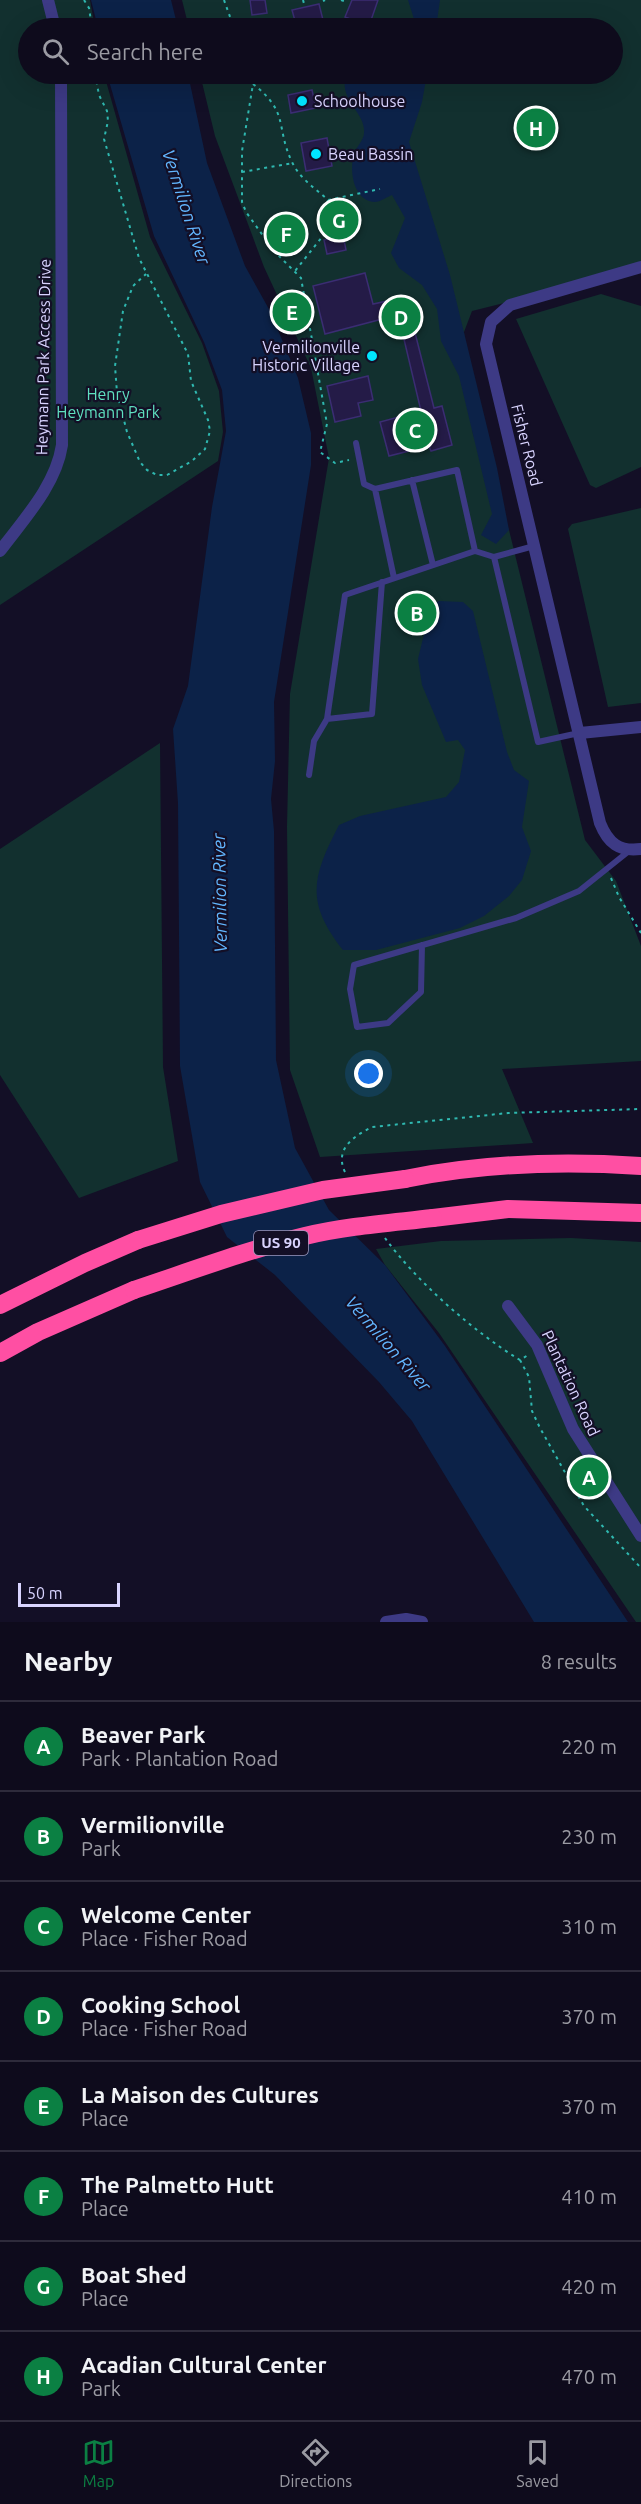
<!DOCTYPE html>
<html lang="en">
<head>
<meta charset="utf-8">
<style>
  body { margin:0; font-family:Ubuntu,sans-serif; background:#171425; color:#f1f3f6 }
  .scale { position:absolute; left:18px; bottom:15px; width:102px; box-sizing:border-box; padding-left:6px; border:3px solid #d9d4ff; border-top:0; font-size:16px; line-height:21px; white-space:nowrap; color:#d9d4ff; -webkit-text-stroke:4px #130f26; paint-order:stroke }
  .you { position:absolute; left:369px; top:1074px; width:21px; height:21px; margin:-15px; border:4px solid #fff; border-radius:50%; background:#1a73e8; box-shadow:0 0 0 9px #1a73e833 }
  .badge { display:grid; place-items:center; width:39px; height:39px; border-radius:50%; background:#0b8043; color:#fff; font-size:20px; font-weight:700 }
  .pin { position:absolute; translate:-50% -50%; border:3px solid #fff; box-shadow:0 2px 6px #0006 }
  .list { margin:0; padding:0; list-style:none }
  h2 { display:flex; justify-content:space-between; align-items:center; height:78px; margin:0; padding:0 24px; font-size:26px }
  h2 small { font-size:20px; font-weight:400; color:#9b9ba3 }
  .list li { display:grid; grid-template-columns:39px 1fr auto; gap:18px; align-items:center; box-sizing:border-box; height:90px; padding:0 24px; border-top:2px solid #2e2b3b }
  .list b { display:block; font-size:22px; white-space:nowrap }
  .list p { margin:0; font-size:20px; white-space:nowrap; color:#9b9ba3 }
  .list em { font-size:20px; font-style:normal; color:#9b9ba3 }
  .icon { flex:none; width:33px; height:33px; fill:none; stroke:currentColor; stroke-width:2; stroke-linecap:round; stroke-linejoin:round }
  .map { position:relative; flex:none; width:641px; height:1622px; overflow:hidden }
  .search { position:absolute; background:#0e0b1c; box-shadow:0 6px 24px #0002; left:18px; right:18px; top:18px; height:66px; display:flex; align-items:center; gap:15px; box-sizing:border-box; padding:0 21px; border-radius:33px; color:#9b9ba3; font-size:22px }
  .sheet { height:798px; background:#0e0b1c }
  nav { display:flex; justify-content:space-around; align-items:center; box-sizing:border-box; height:84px; border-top:2px solid #2e2b3b; background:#0e0b1c; font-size:16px; color:#9b9ba3 }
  nav a { display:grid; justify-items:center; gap:3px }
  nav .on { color:#0b8043 }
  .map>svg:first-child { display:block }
  .green { fill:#12302f }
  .water { fill:#0c2248 }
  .building { fill:#241b47; stroke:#3b2d73; stroke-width:1.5 }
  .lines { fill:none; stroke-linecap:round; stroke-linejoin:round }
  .path { stroke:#2fb8b0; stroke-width:2; stroke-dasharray:3 4.5; stroke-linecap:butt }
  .lane { stroke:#3d3a85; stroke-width:6 }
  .street { stroke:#3d3a85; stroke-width:12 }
  .highway { stroke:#ff4fa3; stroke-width:18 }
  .highway-bridge { stroke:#ff4fa3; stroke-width:18 }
  .poi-dot { fill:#00e5ff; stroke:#130f26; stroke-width:2 }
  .labels { text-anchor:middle; stroke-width:4.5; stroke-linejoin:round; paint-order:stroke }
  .shield { fill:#130f26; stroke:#9e99be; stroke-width:1.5 }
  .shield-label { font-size:15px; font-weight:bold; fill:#d9d4ff }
  .poi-label { font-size:16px; fill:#d9d4ff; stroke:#130f26; text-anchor:start }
  .street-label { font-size:16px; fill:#d9d4ff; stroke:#130f26 }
  .park-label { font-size:16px; fill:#5fe0c0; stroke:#130f26 }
  .water-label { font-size:18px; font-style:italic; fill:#62b6ff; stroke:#130f26 }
</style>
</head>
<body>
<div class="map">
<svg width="641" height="1622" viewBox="0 0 641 1622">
  <rect width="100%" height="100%" fill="#130f26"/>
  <path class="green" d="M0,0H90L95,28H28V74H104L150,237L202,343L219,391L223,432L218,461L0,605Z
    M182,0H641V262L516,300L472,311L464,332L473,434L509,530L585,840L616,881L641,946V1061L502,1069L533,1143L320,1157L290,1070L287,827L290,694L329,458L311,368L264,267L215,136L200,74H612V28H189Z
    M601,294L641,306V467L596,488L590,485L516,319Z
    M641,508V703L608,707L568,529L572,524Z
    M160,743L163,1067L178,1161L79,1198L0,1075V849Z
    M571,1238L641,1242V1622H636L439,1333L385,1265L376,1249L441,1241Z"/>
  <path class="water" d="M91,0H171L178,28H98Z
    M408,0H440L436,28H410L414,19Z
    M107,74H188L207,163L245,266L270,311L298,378L311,433V465L274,702L275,761L271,799L274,831L276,1060L295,1148L329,1210L385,1265L445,1346L628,1622H534L412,1421L379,1382L275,1275L227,1237L200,1182L180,1066L178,803L173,729L188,686L212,507L226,431L222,390L204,342L154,236Z
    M346,74H427L422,102L409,142L450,275L497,468L509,530L496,544L481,535L492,514L459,376L441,341L437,309L422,285L399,268L391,253L405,218L392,195C387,197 380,202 375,202C353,201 349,170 354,154C356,147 364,140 364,133C366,112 338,101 346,74Z
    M439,601L463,602L473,611L507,752L514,770L529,781L522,827L531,851L522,880L509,896L484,916L460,928L376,950H343C305,902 312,877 339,825L360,816L446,797L459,782L465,750L458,740L446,742L422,685L418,659L431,605Z"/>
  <path class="building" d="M250,0H265L267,13L252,15Z
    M352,0H378L369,26L345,17Z
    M319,4L325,28H297L292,10Z
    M312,90L316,108L291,113L288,95Z
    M327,138L332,166L306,171L301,143Z
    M345,208L350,227L333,231L328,213Z
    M274 235a12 12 0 1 1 24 0a12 12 0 1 1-24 0Z
    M343,235L346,250L327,254L324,240Z
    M365,273L373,304L406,297L434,408L442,406L452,445L431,451L429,446L389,456L380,422L421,411L403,335L395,337L390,317L325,334L313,286Z
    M294,297L305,318L290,326L279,306Z
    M368,376L373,400L358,403L361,416L335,422L327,386Z"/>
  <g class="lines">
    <path class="path" d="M84,0L89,8L92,28
      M224,0L234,28
      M303,0L305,7
      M341,0L347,2
      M323,1L325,0
      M95,74L99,95L107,111L108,121L104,139L139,258L188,354L191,381L208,420L210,431L205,449L192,461L167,475H157L147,470L140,462L127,432L117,393L115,366L123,311L133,286L146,274
      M249,74L253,84L242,151V202L246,212L274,251L301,278L327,424L320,452L335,463L349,460
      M253,84C290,113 275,126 292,162C300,179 315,188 328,200L324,218L329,234L322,237L295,271
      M242,172L293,163
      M328,200L380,189
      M611,878L619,897L641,933
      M345,1172C334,1149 354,1136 372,1127L508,1113L641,1109
      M385,1238C417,1282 474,1332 520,1360L528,1355
      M520,1360L529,1377L532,1411L540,1428L584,1506L641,1568"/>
    <path class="lane" d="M356,443L364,484L375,489
      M412,480L433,565
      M494,557L538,742L579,733
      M394,578L375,489L457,470L475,551
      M382,582L372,714L327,719L345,595L475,551L494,557L534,546
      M309,775L314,741L327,719
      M422,945L421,992L388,1023L357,1027L350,989L354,965L516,918L579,891L629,851"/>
    <path class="street" d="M48,0L55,28
      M641,267L510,305L491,322L486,344L600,823C608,843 619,852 641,849
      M0,551C24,519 56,485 62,445L61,74
      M580,733L641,727
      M508,1306L537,1345L573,1429L641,1536
      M386,1622L406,1619L422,1622"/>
    <path class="highway" d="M405,1179C482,1163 563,1161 641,1166
      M433,1218L508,1209L641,1213
      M0,1305L85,1263L138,1240
      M0,1353L38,1332L134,1290"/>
    <path class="highway-bridge" d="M138,1240L221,1214L323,1190L405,1179
      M134,1290C191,1271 247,1250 305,1236C347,1226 390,1223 433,1218"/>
  </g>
  <g class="poi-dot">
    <circle cx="302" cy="101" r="6"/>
    <circle cx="316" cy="154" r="6"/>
    <circle cx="372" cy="356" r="6"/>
  </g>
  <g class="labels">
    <rect class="shield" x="254" y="1231" width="54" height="24" rx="4.5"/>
    <g class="shield-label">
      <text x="281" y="1248">US 90</text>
    </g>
    <g class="poi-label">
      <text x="314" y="107">Schoolhouse</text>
      <text x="328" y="160">Beau Bassin</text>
      <text x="360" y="353" text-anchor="end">Vermilionville<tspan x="360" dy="18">Historic Village</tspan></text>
    </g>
    <g class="street-label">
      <text transform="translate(43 357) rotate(-89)" y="6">Heymann Park Access Drive</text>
      <text transform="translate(527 445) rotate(76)" y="6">Fisher Road</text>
      <text transform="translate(571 1383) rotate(65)" y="6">Plantation Road</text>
    </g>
    <g class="park-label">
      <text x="108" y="400">Henry<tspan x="108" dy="18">Heymann Park</tspan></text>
    </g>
    <g class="water-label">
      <text transform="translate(186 207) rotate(72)" y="6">Vermilion River</text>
      <text transform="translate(220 893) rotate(-91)" y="6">Vermilion River</text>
      <text transform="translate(388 1344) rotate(49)" y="6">Vermilion River</text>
    </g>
  </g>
</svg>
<div class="scale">50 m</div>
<div class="you"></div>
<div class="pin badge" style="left:589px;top:1477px">A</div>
<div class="pin badge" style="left:417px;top:613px">B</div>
<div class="pin badge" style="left:415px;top:430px">C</div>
<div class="pin badge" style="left:401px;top:317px">D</div>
<div class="pin badge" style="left:292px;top:312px">E</div>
<div class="pin badge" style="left:286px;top:234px">F</div>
<div class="pin badge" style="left:339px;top:220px">G</div>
<div class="pin badge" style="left:536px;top:128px">H</div>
<div class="search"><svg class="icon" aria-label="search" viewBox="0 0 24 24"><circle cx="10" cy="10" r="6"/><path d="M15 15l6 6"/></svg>Search here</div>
</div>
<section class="sheet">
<h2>Nearby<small>8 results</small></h2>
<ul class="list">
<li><span class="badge">A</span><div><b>Beaver Park</b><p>Park · Plantation Road</p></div><em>220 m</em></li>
<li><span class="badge">B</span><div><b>Vermilionville</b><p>Park</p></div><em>230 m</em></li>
<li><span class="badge">C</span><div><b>Welcome Center</b><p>Place · Fisher Road</p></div><em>310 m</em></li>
<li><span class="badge">D</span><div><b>Cooking School</b><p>Place · Fisher Road</p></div><em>370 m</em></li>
<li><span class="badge">E</span><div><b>La Maison des Cultures</b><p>Place</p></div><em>370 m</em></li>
<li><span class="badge">F</span><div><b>The Palmetto Hutt</b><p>Place</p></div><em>410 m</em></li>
<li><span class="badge">G</span><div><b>Boat Shed</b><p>Place</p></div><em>420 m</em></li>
<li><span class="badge">H</span><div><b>Acadian Cultural Center</b><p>Park</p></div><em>470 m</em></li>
</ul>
</section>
<nav>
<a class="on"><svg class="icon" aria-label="map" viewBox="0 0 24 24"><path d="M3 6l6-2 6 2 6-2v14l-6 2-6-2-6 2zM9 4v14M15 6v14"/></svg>Map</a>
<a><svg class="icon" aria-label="directions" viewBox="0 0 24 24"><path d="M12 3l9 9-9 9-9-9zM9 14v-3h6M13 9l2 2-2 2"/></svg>Directions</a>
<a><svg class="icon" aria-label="saved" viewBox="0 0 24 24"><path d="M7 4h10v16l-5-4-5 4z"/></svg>Saved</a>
</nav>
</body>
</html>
